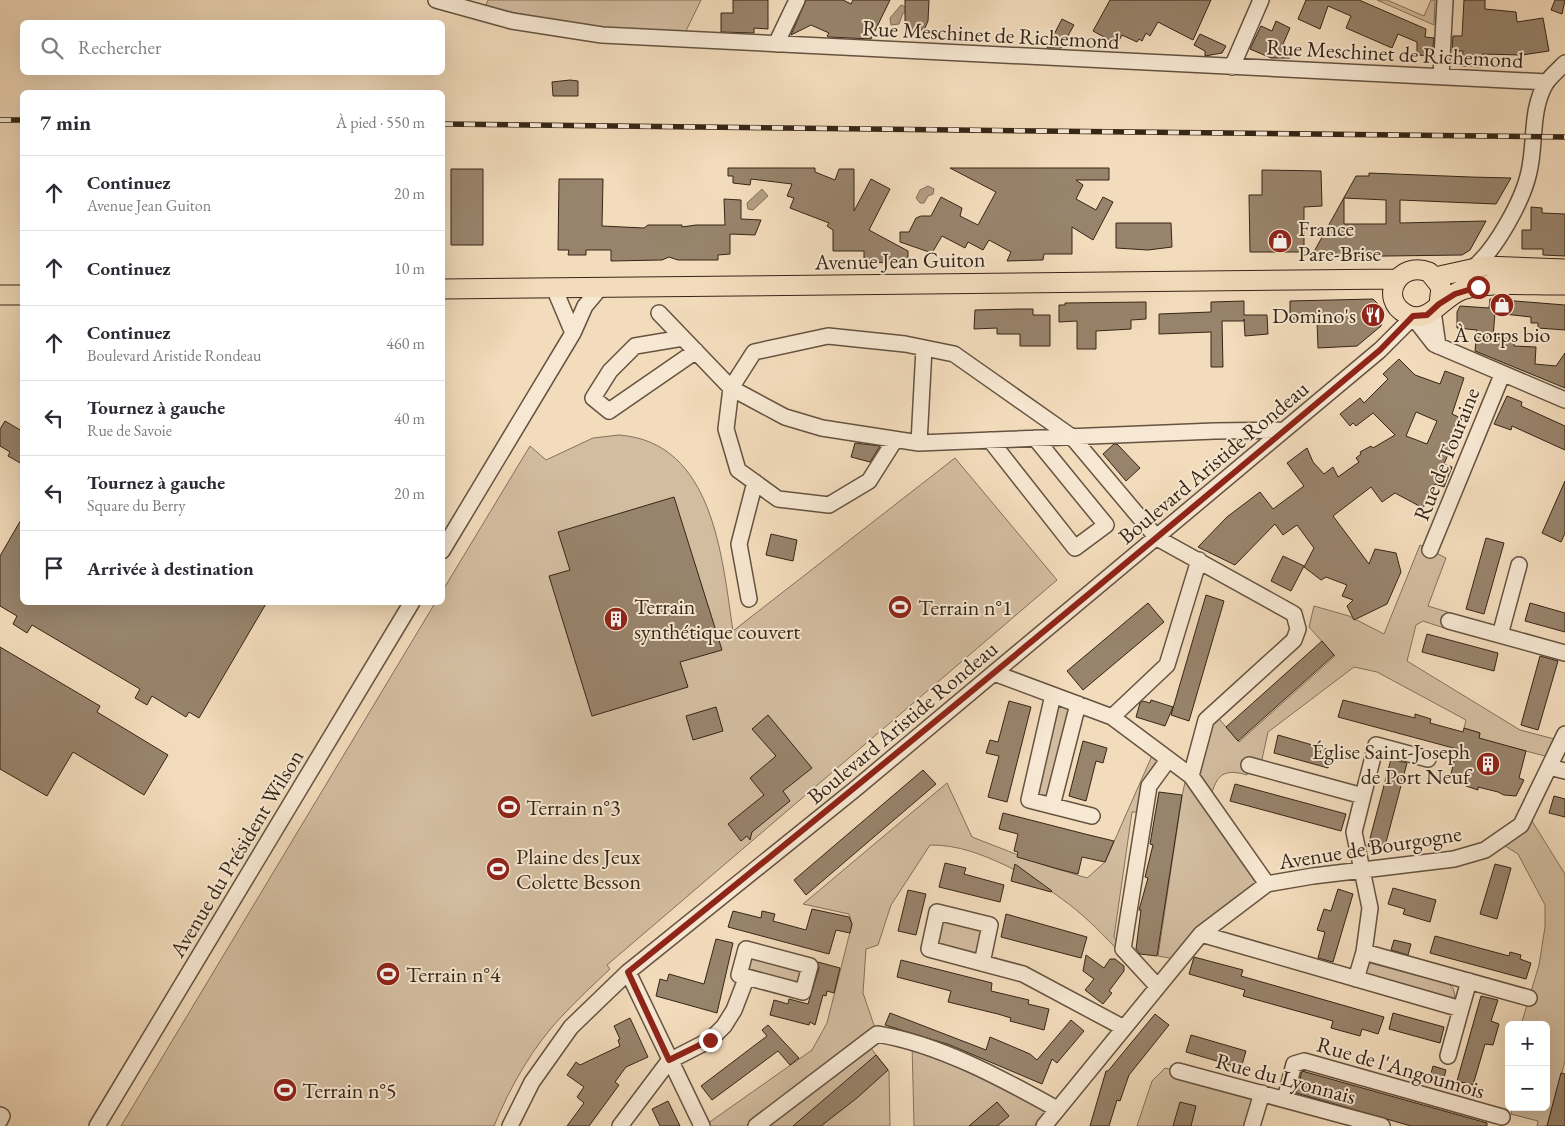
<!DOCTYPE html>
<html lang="fr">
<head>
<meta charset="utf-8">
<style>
  body { margin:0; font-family:"EB Garamond",serif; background:#f7f7f7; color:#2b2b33 }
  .controls { position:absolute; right:15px; bottom:15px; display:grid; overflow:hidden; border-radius:8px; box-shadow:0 5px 20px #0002 }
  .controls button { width:45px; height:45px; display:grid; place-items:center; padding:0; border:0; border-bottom:1px solid #e1e1e2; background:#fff; color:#2b2b33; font:25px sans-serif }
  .stop { position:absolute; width:15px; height:15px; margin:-11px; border:4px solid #8f2418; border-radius:50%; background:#fff }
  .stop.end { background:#8f2418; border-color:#fff; box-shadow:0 1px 5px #0008 }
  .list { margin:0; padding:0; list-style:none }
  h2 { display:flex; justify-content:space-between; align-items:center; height:65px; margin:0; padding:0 20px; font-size:21px }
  h2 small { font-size:16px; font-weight:400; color:#7c7c81 }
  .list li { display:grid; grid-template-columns:32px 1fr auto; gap:15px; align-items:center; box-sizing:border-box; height:75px; padding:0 20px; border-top:1px solid #e1e1e2 }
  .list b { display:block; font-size:19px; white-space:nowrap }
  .list p { margin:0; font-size:16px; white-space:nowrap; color:#7c7c81 }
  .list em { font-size:16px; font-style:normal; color:#7c7c81 }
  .icon { flex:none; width:28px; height:28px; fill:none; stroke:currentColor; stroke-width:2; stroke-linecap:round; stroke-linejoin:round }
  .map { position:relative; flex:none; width:1565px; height:1126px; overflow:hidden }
  .search { position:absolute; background:#fff; box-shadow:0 5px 20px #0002; left:20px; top:20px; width:425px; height:55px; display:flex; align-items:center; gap:12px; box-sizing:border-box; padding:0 18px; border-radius:8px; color:#7c7c81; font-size:19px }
  .panel { position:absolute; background:#fff; box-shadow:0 5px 20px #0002; left:20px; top:90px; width:425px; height:515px; border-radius:8px }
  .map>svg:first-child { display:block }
  .green { fill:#d3bda0; stroke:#84715b }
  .water { fill:#b39e84; stroke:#816e58 }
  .building { fill:#98846c; stroke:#362516; fill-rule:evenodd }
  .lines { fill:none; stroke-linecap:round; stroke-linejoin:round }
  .minor-casing { stroke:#655340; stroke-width:18 }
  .major-casing { stroke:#362516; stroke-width:21 }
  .minor { stroke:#f7e8d3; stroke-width:15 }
  .major { stroke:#f3dcbc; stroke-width:19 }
  .rail-casing { stroke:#362516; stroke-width:5.5 }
  .rail { stroke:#f7e8d3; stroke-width:4; stroke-dasharray:11; stroke-linecap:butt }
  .route { stroke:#8f2418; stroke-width:6 }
  .labels { text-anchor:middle; stroke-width:4; stroke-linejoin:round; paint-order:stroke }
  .street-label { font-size:22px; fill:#362516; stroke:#f7e8d3 }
  .poi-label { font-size:22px; fill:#362516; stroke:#f7e8d3; text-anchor:start }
</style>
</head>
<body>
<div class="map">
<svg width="1565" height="1126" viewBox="0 0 1565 1126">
  <rect width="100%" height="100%" fill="#f3dcbc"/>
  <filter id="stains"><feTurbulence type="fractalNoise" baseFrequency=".004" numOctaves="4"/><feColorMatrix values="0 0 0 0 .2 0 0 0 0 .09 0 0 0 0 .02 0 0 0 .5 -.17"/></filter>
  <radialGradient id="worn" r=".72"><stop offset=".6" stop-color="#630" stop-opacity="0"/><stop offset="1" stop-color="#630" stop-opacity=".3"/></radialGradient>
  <path class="green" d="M488,0H701L684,35L598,29L485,7Z
    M1377,0H1387L1424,16L1431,0H1435L1434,25Z
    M619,435C714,442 722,558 733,631L955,458L1057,580L607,965L610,969C594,984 578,999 563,1015C533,1046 510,1087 494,1126H121L435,603L442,602L443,590L530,446L546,460L593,438Z
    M1420,545L1446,558L1428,606L1451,613L1447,629L1423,621L1416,625L1407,661L1520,730L1562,741L1553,758L1479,739L1480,733L1464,728L1466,720L1377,672L1354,667L1268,732L1261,764L1250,761L1247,775C1220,767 1216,778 1209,802L1267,884L1180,960L1158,956L1182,796L1187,773L1214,713L1239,742L1335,656L1309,627L1314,606L1349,616L1384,634Z
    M1053,695L1078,704L1052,806L1029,800Z
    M1155,749L1168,760L1145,812H1132L1114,937L1123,949L1122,955C1084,913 1058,892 1007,866C981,854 959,845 930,845L891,905L878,945L866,949L863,993L877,1034L866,1042L889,1071L890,1126H704L812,1050L827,1023L852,924L849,914L803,904L947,783L972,837L1044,865L1087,878L1105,862Z
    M1527,813L1565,874V1061L1547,1126H1537L1538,1121L1511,1114L1513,1107H1546V1025H1521L1539,965L1545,927V905L1518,854L1497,841Z
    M937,912L990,925L982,963L929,949Z
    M746,949L810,966L803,992L739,975Z
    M1370,963L1449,984L1453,988L1455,996L1453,999L1363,973V965Z
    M912,1043L1057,1109L1044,1126H914Z
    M1165,1068L1262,1093L1255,1126H1137L1152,1081Z"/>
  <path class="water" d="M901,5L906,7V13H903L899,24L891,25L890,18Z
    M928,186L934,189L933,194L928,196L924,203H920L916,198L920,190Z
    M762,189L768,196L753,210L748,209L747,203Z"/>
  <path class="building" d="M733,0H768V29L754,28V33L721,32V13H733Z
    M806,0H843L851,4L853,0H890L871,39L829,37L827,36L829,33L811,25L791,35Z
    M905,0H929L928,21L924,30H905Z
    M1110,0H1211L1193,40L1158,22L1150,36L1146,33L1142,41L1139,39L1137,42L1122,35L1117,44L1093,31Z
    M1306,0H1359L1419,26L1426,29L1425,37L1434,38L1432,56L1417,55V42L1398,34L1392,48L1346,28L1351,16L1328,6L1320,29L1298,19Z
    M1464,0H1485V9L1516,12L1517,22L1543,18L1549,51L1522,55L1482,54L1481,67L1462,66L1463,51H1452L1453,36H1462Z
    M1555,0H1565L1562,14L1551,10Z
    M1062,19L1074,25L1061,48H1047Z
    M1276,21L1290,28L1283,44L1294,49L1290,58H1271L1250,49L1261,26L1272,31Z
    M1200,34L1226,46L1222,53L1205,56V51L1194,45Z
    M570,80L578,81V96H553L552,82Z
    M728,168H815V172L835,180L839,169H854V211L871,179L890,189L869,230L908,251V262L864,263V251H833V230L827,226L829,223L790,208L794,198L787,196L792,184L751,179L750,185L733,183V176H728Z
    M950,168H1109V180H1076L1083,185L1076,199L1096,210L1103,197L1113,202L1093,240L1072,227V254H1044L1043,260L1007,261L1011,252L989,240L983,250L968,242L965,248L942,236L932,253L900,242V232H909L916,218L921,216H931L941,197L962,208L960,216L978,225L996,192Z
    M451,169H483V245H451Z
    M1262,170L1321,171L1322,206L1304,207V252H1250L1249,195H1262Z
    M1369,173L1471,177L1511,178L1496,204L1400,200V223L1486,221L1470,250L1462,255L1311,257L1356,176H1369ZM1344,198L1386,200V224H1344Z
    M559,179H603L602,226L644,228L648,225H682V227L696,225H725L724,199L741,200V219L761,220L755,235L730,234V254L718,255V260H678L669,257L662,260L611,261V250H586V255H568L569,250H558Z
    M1531,207L1542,208V213L1565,214V256L1543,255V249H1522V230H1531Z
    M1116,223H1171L1172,247L1148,250L1116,248Z
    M1373,299L1381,307V326L1357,346L1318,348L1317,321L1290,322V301Z
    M1490,299L1565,305V330L1538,328V323H1531V317L1495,313L1493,337L1514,339V346L1536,347L1535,364L1556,366L1565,353V388L1475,351L1477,330L1457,328V312L1460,306L1489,308Z
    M1244,301V315H1267L1268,334L1245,336L1244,319V321H1222L1223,367H1211V332L1159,334V314L1211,312V302Z
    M1146,302V319L1131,320V329L1096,331V349H1077V321L1059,322V305H1065V303Z
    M1020,309H1033V315H1050V346H1020V334H997V328L974,329L975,310Z
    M1399,359L1415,375L1440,384L1445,371L1464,378L1452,414L1463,419L1444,464L1452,467L1444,487L1435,484L1423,508L1395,493L1382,502L1371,487L1333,516L1369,564L1375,549L1396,553L1401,572L1387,604L1354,620L1347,606L1353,600L1342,596L1347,585L1326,577L1321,580L1304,567L1314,548L1297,525L1283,535L1275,524L1235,565L1198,547L1227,517L1260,492L1273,509L1304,486L1287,463L1307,448L1313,462L1324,474L1333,467L1338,477L1359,462L1356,458L1361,454L1360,452L1371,446L1373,448L1395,435L1373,413L1356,426L1353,423L1350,426L1340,414L1360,398L1364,403L1388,379L1383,374ZM1416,412L1437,421L1427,444L1406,436Z
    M1507,396L1522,402L1521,406L1565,426V450L1512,426L1511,430L1494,424Z
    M5,421L22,431V430V464L8,456L10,452L0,446V429Z
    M855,443L880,446L870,462L851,457Z
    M1114,444H1117L1140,468L1126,481L1103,454Z
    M1565,481V533L1561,542L1542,533Z
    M674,497L722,650L680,662L688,687L592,716L549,576L570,570L558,532Z
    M22,518V602H267L199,718L189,712L186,717L152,696L147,705L135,698L140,689L32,625L27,633L13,624L17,616L0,606V556Z
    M771,534L797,540L793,561L766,555Z
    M1486,538L1504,543L1484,614L1466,609Z
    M1283,556L1304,566L1291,591L1271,581Z
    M1206,595L1224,601L1189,721L1171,715Z
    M1148,603L1164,622L1083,690L1067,671Z
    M1530,603L1565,613V632L1525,621Z
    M1427,634L1498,653L1494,671L1422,652Z
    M1322,641L1334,655L1238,741L1226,727Z
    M0,647L100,706L97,712L168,755L144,795L73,752L47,796L0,769Z
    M1540,656L1558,661L1538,730L1521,725Z
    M1151,700L1173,707L1165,726L1136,717L1140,703L1143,701L1150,703Z
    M1343,700L1415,718V714L1431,719L1430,723L1463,732L1464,728L1480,733L1479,738L1526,751L1519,778L1524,780L1516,796L1504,795L1498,792L1478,787V790L1466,786L1467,783L1450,778L1457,749L1338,717Z
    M1009,701L1031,707L1007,802L988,797L999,756L986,753L990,740L998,742Z
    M716,707L723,731L693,740L686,716Z
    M768,715L812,768L783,791L790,801L752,832L750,840L747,836L741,841L728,824L764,795L750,778L776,756L752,729Z
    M1278,735L1333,751L1328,768L1274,753Z
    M1083,741L1107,748L1103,763L1096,761L1086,801L1069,796Z
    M1391,759L1407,763L1384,850L1368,846Z
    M923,770L936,784L806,895L794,880Z
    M1235,784L1346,814L1341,831L1230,801Z
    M1159,792L1182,795L1157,956L1140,954L1136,949L1141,910H1139L1148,878L1145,877L1153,845L1150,844Z
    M1554,796L1565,799V817L1549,813Z
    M1003,813L1085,834L1114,841L1105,862L1082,857L1078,874L1058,869L1017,857L1018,852L1014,851L1018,834L999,829Z
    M945,863L966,868L964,874L1004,885L1000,902L939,887Z
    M1015,864L1052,891L1051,892L1011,881Z
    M1495,864L1511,868L1497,919L1480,914Z
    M1393,888L1436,900L1430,922L1403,914L1405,909L1388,904Z
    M1338,889L1353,894L1333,962L1318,958L1325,932L1317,930L1324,909L1331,911Z
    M908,890L926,894L916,935L898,931Z
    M812,909L849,917L852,924L850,933L836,930L829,954L728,927L733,911L761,918L762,911L775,914L773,921L806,930Z
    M1006,914L1087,937L1081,958L1001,937Z
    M1435,936L1509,956L1510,952L1521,955L1520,959L1531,963L1526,979L1430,953Z
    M716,939L733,943L717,1013L656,996L660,979L667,981L669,974L704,984Z
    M1394,940L1411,944L1408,955L1391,950Z
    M1086,955L1104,968L1110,959H1115L1124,966V971L1109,991L1112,993L1103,1004L1085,990L1094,979L1083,971Z
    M1194,957L1243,970L1241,976L1384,1017L1378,1034L1362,1029L1360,1036L1331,1028L1333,1021L1243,996L1245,990L1189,974Z
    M901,960L992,983L991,991L1029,1000L1028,1004L1049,1009L1044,1030L1010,1021L1011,1018L998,1014L948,1002L951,991L897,977Z
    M818,962L840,968L834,993L827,991L826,996L823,995L815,1025L810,1022L809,1025L770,1015L774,1000L788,1004L789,999L808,1004L819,968Z
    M1481,996L1498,1000L1491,1021L1499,1024L1493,1045L1485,1044L1473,1085L1457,1081Z
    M890,1013L986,1050L990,1037L1030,1054L1037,1060L1071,1020L1084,1031L1057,1063L1052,1059L1042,1084L950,1045L885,1025Z
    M1393,1013L1444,1027L1440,1043L1389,1029Z
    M1155,1014L1169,1025L1129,1075L1120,1101L1117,1100L1109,1126H1090L1106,1071H1108Z
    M630,1018L648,1057L626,1067L615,1082L619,1085L589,1126H567L584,1103L577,1097L584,1087L567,1075L576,1062L580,1065L620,1046L618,1040L620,1039L614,1026Z
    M768,1025L799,1058L790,1065L778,1051L712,1100L701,1086L767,1036L762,1030Z
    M1191,1035L1246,1051L1241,1068L1186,1052Z
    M876,1055L888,1070L857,1098L821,1126H793Z
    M1433,1066L1446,1070L1443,1081L1430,1077Z
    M1302,1071L1487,1123V1126H1411L1296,1093Z
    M1561,1073L1565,1074V1126H1547Z
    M668,1101L680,1126H660L652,1109Z
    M997,1102L1009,1116L997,1126H969Z
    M1180,1102L1196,1106L1191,1126H1173Z"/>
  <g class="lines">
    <g class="minor-casing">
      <path id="minor" d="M436,0L512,21L602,35L1547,82
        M776,44L797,0
        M1232,67L1261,0
        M1441,77L1445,0
        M1474,267C1496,249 1523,200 1529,172C1536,142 1530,110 1546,83C1551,76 1559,69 1565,63
        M554,288L573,333
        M1433,311L1438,346
        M659,313L731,388L785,417L822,428L919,443L1215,431L1284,430
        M683,338L635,346L610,371L593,398L609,411L696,351
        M895,440L869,481L829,505L778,499L738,470L726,429L731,388L754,352L828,336L905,344L954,354L1072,437L1157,538L1294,614L1298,629L1294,640L1206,720L1191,776
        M990,440L1075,548L1106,525L1035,438
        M919,443L924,348
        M1430,550L1502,375
        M442,551L573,333L585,306L601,287
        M749,599L739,544L755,482
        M1449,621L1565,653
        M1500,635L1519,565
        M994,673L1112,717L1191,776L1267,884
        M1053,695L1029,800L1092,816
        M1112,717L1167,665L1199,560
        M1249,765L1363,796L1354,832L1370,908L1364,952L1529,998
        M1549,767L1565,771
        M1363,796L1376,745L1428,759
        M1052,806L1078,704
        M1201,934L1461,1009L1448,1056
        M746,949L810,966L803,992L739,975Z
        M982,963L990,925L937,912L929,949L1023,974L1124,1028
        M628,972L702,1126
        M1356,979L1364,952
        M1157,986L1123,949L1149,786L1168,760
        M1461,1009L1469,981
        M1178,1071L1382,1126
        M1285,1099L1294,1064L1304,1061L1502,1117
        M0,1115L2,1116L0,1120
        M97,1126L412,602
        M510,1126L532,1082L571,1027L628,972L854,790L1380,350L1413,317L1434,344L1565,400
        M620,1126L669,1061L710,1040L724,1026L734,1010L746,979
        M756,1126L877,1034C939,1044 1003,1079 1057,1109
        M1044,1126L1201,934L1267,884L1313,876L1454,859L1485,850L1521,825L1565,734
        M1252,1126L1262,1093"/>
    </g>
    <g class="major-casing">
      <path id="major" d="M1435,277L1485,266L1565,269
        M442,289L1397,279
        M0,295H22
        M1439,304L1441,287L1429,272C1398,260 1378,299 1406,314C1428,326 1442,297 1462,290C1491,281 1534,286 1565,285"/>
    </g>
    <use href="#minor" class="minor"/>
    <use href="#major" class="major"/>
    <g class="rail-casing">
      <path id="rail" d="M0,120H22
        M442,124L1565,137"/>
    </g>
    <use href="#rail" class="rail"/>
  </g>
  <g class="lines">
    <path class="route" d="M710,1040L669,1060L628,972C881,768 1131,560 1380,350L1413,316L1427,315L1439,304L1455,294L1478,287"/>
  </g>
  <defs>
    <g id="shop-disc" transform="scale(1.25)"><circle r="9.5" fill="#8f2418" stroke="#f7e8d3"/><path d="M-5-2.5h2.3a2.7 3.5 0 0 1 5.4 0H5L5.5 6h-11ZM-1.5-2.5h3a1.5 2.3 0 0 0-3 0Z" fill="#fff"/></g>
    <g id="restaurant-disc" transform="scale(1.25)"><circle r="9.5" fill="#8f2418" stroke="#f7e8d3"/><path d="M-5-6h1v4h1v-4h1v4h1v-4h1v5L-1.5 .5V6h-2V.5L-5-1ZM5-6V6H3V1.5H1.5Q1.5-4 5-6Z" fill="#fff"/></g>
    <g id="stadium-disc" transform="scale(1.25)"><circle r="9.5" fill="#8f2418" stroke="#f7e8d3"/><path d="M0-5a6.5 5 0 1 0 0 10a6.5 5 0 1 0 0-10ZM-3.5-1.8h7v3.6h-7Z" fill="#fff"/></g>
    <g id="building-disc" transform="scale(1.25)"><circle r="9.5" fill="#8f2418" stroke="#f7e8d3"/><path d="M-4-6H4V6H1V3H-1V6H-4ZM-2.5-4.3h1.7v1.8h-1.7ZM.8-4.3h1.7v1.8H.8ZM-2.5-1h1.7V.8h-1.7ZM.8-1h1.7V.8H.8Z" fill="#fff"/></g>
  </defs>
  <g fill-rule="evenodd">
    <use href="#shop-disc" x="1280" y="241"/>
    <use href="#shop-disc" x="1502" y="305"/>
    <use href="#restaurant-disc" x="1373" y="315"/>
    <use href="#stadium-disc" x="900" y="607"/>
    <use href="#building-disc" x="616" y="619"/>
    <use href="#building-disc" x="1488" y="764"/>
    <use href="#stadium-disc" x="509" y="807"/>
    <use href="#stadium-disc" x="498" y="869"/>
    <use href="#stadium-disc" x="388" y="974"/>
    <use href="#stadium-disc" x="285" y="1090"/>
  </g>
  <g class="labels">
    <g class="street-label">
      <text transform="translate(991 34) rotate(3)" y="8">Rue Meschinet de Richemond</text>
      <text transform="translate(1395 53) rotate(3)" y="8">Rue Meschinet de Richemond</text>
      <text transform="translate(900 260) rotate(-1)" y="8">Avenue Jean Guiton</text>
      <text transform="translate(1446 454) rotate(-68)" y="8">Rue de Touraine</text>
      <text transform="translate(1213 462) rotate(-40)" y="8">Boulevard Aristide Rondeau</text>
      <text transform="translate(902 722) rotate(-40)" y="8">Boulevard Aristide Rondeau</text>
      <text transform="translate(1370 847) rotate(-9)" y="8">Avenue de Bourgogne</text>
      <text transform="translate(236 853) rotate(-59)" y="8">Avenue du Président Wilson</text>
      <text transform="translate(1401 1067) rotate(16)" y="8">Rue de l'Angoumois</text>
      <text transform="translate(1286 1078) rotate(15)" y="8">Rue du Lyonnais</text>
    </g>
    <g class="poi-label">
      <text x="1298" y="236">France<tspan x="1298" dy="25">Pare-Brise</tspan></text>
      <text x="1356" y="323" text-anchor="end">Domino's</text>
      <text x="1502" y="342" text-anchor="middle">À corps bio</text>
      <text x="634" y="614">Terrain<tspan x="634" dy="25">synthétique couvert</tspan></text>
      <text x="918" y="615">Terrain n°1</text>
      <text x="1470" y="759" text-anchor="end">Église Saint-Joseph<tspan x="1470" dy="25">de Port Neuf</tspan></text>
      <text x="526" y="815">Terrain n°3</text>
      <text x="516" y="864">Plaine des Jeux<tspan x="516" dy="25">Colette Besson</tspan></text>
      <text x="406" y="982">Terrain n°4</text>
      <text x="302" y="1098">Terrain n°5</text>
    </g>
  </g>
  <rect width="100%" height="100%" filter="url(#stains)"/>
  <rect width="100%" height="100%" fill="url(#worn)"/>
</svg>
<div class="controls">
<button>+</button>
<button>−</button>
</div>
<div class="stop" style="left:1478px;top:287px"></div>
<div class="stop end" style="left:710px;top:1040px"></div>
<div class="search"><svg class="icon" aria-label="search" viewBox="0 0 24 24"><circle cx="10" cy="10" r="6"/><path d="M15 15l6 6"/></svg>Rechercher</div>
<section class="panel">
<h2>7 min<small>À pied · 550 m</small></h2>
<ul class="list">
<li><svg class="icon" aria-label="ahead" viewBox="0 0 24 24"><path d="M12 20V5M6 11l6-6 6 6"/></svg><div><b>Continuez</b><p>Avenue Jean Guiton</p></div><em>20 m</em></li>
<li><svg class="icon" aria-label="ahead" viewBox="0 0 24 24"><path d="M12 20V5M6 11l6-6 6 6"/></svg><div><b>Continuez</b></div><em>10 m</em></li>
<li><svg class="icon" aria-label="ahead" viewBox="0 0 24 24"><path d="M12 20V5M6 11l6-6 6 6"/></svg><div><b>Continuez</b><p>Boulevard Aristide Rondeau</p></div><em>460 m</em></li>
<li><svg class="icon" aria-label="left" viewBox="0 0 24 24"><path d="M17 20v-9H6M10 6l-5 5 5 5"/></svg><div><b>Tournez à gauche</b><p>Rue de Savoie</p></div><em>40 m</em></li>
<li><svg class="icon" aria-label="left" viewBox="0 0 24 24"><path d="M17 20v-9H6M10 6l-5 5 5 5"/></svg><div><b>Tournez à gauche</b><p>Square du Berry</p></div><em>20 m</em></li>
<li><svg class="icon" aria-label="arrive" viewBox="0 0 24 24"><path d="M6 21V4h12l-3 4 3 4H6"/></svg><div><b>Arrivée à destination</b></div></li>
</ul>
</section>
</div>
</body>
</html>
